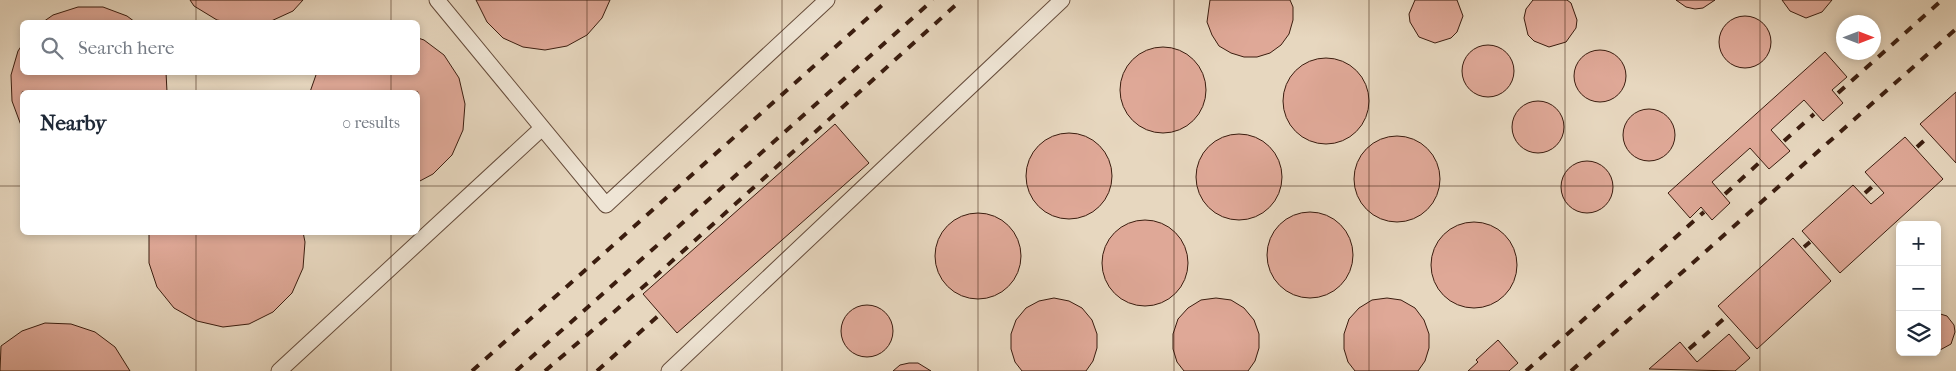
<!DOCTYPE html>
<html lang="en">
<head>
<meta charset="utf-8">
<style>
  body { margin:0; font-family:"IM FELL French Canon",serif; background:#f6f6f7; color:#1f2937 }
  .controls { position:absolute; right:15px; bottom:15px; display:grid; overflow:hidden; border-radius:8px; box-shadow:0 2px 8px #0003 }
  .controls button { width:45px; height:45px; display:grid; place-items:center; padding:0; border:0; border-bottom:1px solid #e0e1e3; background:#fff; color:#1f2937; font:25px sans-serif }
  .compass { position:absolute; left:1836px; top:15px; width:45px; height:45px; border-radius:50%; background:#fff; box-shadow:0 2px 8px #0003; rotate:90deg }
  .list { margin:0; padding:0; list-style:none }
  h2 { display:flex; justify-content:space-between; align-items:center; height:65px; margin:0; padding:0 20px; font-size:21px }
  h2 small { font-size:16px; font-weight:400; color:#747a83 }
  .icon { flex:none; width:28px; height:28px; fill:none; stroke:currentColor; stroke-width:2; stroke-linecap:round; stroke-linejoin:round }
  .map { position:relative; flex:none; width:1956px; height:371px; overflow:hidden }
  .search { position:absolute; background:#fff; box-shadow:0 2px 8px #0003; left:20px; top:20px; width:400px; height:55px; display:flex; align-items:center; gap:12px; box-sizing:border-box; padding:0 18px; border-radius:8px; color:#747a83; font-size:19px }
  .panel { position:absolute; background:#fff; box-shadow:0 2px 8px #0003; left:20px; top:90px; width:400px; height:145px; border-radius:8px }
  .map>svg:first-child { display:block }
  .building { fill:#dfa897; stroke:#3b1d0f }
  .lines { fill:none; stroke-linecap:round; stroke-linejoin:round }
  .service-casing { stroke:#664c3b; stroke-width:17 }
  .service { stroke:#efe5d5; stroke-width:15 }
  .rail { stroke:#3b1d0f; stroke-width:4; stroke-dasharray:9 9; stroke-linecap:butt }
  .grid { fill:none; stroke:#3b1d0f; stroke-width:1; stroke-opacity:0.55 }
</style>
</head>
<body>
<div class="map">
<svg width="1956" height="371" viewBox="0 0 1956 371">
  <rect width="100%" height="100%" fill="#e7d7bf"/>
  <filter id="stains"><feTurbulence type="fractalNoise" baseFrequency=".004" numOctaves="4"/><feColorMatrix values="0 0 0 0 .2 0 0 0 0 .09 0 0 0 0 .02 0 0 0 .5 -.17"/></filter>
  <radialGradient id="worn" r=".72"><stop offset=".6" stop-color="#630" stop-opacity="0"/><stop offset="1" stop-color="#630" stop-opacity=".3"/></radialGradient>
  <path class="building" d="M190,0H303L293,11L269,22H228L217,20L194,6Z
    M476,0H610L602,18L587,35L567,46L545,50L523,47L503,38L487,22Z
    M1210,0H1290L1293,7V20L1289,34L1281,45L1270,53L1257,57H1244L1231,53L1219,46L1212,35L1207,22Z
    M1415,0H1457L1463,16L1457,32L1451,38L1435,43L1419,37L1410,22L1409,14Z
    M1533,0H1567L1571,3L1577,20L1576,28L1566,42L1549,47L1534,41L1528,35L1524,18L1526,9Z
    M1676,0H1715L1703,8L1695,9L1686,7Z
    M1782,0H1832L1822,12L1806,18L1790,11Z
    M78,7H103L127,16L135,22H43L53,15Z
    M1719 42a26 26 0 1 1 52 0a26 26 0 1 1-52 0Z
    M418,38L424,40L444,55L459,78L465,104L463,130L452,155L433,174L418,182V92H310L317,72H418Z
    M1462 71a26 26 0 1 1 52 0a26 26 0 1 1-52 0Z
    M22,45V72H166L167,92H22V128L12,101L11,75L18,51Z
    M1120 90a43 43 0 1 1 86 0a43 43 0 1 1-86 0Z
    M1574 76a26 26 0 1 1 52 0a26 26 0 1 1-52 0Z
    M1825,52L1847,77L1832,90L1843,103L1823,121L1804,100L1771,130L1790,151L1769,169L1750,148L1712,182L1730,203L1712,220L1701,207L1690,218L1668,193Z
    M1283 101a43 43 0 1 1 86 0a43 43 0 1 1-86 0Z
    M1956,92V163L1920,124Z
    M1512 127a26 26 0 1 1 52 0a26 26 0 1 1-52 0Z
    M1623 135a26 26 0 1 1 52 0a26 26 0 1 1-52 0Z
    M835,124L869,163L677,333L643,294Z
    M1026 176a43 43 0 1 1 86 0a43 43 0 1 1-86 0Z
    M1196 177a43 43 0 1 1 86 0a43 43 0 1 1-86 0Z
    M1354 179a43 43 0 1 1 86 0a43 43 0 1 1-86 0Z
    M1905,137L1943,179L1840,273L1802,231L1853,185L1871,204L1884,193L1865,172Z
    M1561 187a26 26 0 1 1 52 0a26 26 0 1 1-52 0Z
    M1267 255a43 43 0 1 1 86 0a43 43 0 1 1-86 0Z
    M935 256a43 43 0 1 1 86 0a43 43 0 1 1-86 0Z
    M1102 263a43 43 0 1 1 86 0a43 43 0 1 1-86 0Z
    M1431 265a43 43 0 1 1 86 0a43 43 0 1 1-86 0Z
    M149,232H303L305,242L303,268L292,293L273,312L249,324L223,327L197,321L174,308L157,287L149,263Z
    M1793,238L1831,281L1757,349L1718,306Z
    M1054,298L1069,301L1082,308L1092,320L1097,334V348L1093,361L1086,371H1022L1015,362L1011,349V334L1016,320L1026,308L1039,301Z
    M1216,298L1231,300L1244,308L1254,320L1259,334V348L1255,361L1248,371H1184L1177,362L1173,349V334L1178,319L1188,308L1201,300Z
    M1387,298L1401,300L1415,308L1424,320L1429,334V348L1425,361L1418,371H1355L1348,362L1344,349V334L1349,319L1359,308L1372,300Z
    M841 331a26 26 0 1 1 52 0a26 26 0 1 1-52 0Z
    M1937,313L1947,316L1954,325L1955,332L1951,344L1940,350H1937Z
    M45,323L71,324L95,332L115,347L130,371H0L1,346L22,331Z
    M1729,334L1750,358L1735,371L1649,369L1680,342L1697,362Z
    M1498,340L1518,363L1509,371H1468L1478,362L1476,360Z
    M909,363H918L931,371H893L900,365Z"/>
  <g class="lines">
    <g class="service-casing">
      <path id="service" d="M437,0L606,205L827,0
        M279,371L541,129
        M669,371L1062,0"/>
    </g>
    <use href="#service" class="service"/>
    <path class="rail" d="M1838,93L1942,0
      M1784,141L1814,114
      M1917,147L1929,136
      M1865,193L1874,185
      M1725,194L1760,162
      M1804,247L1810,242
      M1689,349L1726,317
      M472,371L888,0
      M516,371L933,0
      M545,371L650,281L958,3
      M597,371L658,316
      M1526,371L1704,212
      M1571,371L1956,29"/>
  </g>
  <path class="grid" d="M196,0V22M391,0V22M587,0V371M782,0V371M978,0V371M1174,0V371M1369,0V371M1565,0V371M1760,0V371M196,72V92M391,72V92M0,186H22M418,186H1956M196,232V371M391,232V371"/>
  <rect width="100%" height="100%" filter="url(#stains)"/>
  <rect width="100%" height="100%" fill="url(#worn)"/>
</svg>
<div class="controls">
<button>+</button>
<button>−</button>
<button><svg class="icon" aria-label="layers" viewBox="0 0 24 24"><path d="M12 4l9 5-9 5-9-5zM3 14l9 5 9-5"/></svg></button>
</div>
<svg class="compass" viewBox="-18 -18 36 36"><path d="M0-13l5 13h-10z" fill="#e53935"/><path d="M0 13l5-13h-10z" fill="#747a83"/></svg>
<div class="search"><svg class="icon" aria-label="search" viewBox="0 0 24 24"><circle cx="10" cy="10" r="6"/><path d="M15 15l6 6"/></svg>Search here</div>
<section class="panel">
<h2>Nearby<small>0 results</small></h2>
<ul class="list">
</ul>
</section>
</div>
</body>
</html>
